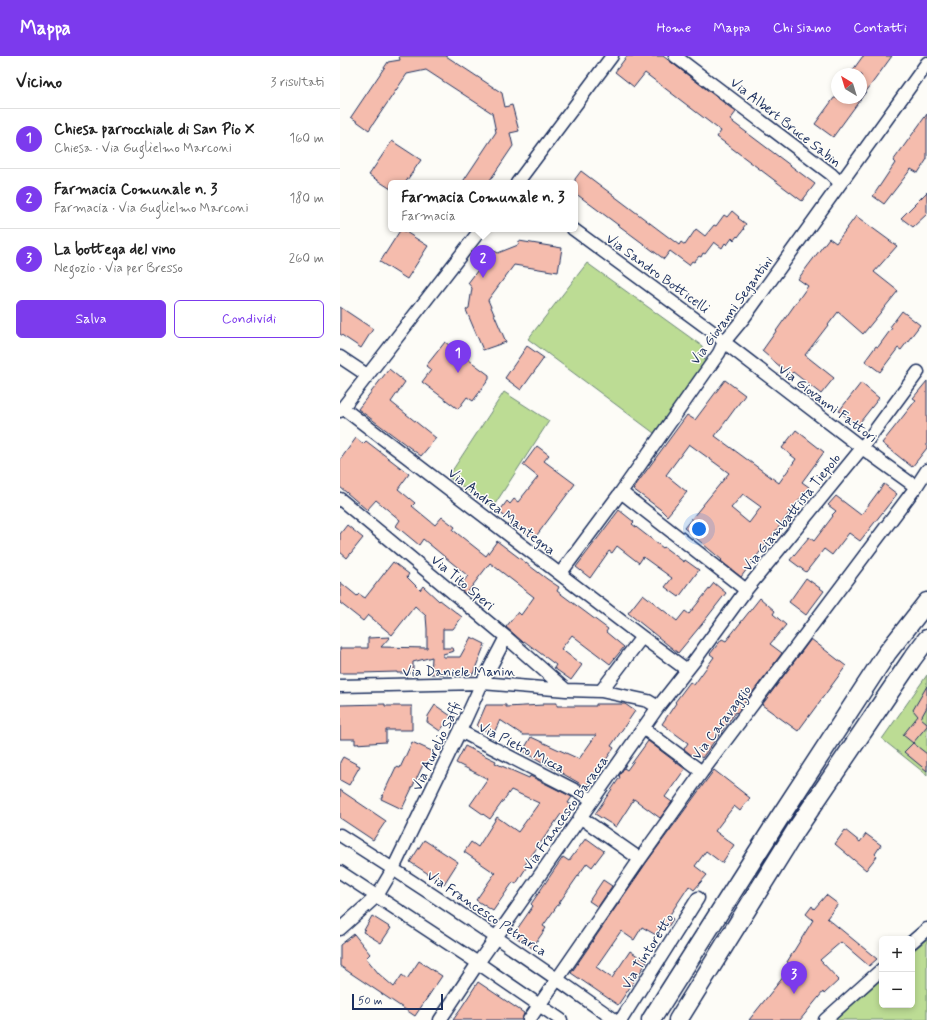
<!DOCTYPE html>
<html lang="it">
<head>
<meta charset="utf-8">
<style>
  body { margin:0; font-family:Mynerve,sans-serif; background:#f2f2f2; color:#222 }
  .controls { position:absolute; right:12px; bottom:12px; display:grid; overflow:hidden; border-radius:6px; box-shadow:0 2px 6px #0003 }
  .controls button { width:36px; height:36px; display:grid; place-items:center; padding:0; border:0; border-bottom:1px solid #e0e0e0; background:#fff; color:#222; font:20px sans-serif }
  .compass { position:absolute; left:491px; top:12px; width:36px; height:36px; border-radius:50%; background:#fff; box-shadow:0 2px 6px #0003; rotate:322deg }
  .scale { position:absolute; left:12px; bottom:10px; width:91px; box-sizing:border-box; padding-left:4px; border:2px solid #1b2f5e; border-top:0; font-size:11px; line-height:14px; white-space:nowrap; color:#1b2f5e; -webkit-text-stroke:3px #fdfcf7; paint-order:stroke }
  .you { position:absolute; left:359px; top:473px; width:14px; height:14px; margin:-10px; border:3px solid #fff; border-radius:50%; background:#1a73e8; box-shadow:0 0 0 6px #1a73e833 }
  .badge { display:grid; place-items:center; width:26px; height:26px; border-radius:50%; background:#7c3aed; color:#fff; font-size:13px; font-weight:700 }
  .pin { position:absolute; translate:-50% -33px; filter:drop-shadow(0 1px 2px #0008) }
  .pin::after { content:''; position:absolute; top:21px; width:14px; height:12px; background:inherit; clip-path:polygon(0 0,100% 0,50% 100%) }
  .popup { position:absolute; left:48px; top:124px; width:190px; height:52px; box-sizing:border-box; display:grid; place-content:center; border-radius:6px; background:#fff; filter:drop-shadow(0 1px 3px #0005); font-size:13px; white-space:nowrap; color:#767676 }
  .popup b { font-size:15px; color:#222 }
  .popup::after { content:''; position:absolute; left:50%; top:100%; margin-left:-8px; border:8px solid transparent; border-top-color:#fff }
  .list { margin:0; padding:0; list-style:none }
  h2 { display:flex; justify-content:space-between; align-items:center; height:52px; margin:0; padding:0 16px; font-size:17px }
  h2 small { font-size:13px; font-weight:400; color:#767676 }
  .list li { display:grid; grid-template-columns:26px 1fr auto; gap:12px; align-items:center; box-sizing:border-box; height:60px; padding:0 16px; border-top:1px solid #e0e0e0 }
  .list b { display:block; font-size:15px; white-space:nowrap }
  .list p { margin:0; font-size:13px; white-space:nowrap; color:#767676 }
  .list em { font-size:13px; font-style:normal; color:#767676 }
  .actions { display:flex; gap:8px; padding:12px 16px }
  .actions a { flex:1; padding:9px 0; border:1px solid #7c3aed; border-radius:6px; text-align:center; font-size:14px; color:#7c3aed }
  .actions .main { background:#7c3aed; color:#fff }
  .map { position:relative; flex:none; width:587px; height:964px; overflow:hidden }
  header { display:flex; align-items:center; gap:24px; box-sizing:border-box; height:56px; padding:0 20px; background:#7c3aed; color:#fff }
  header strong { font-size:19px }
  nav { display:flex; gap:22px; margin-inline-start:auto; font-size:14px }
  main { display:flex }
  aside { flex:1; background:#fff }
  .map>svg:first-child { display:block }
  .green { fill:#bcdc94; stroke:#6c8679 }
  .building { fill:#f5bcad; stroke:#1b2f5e; fill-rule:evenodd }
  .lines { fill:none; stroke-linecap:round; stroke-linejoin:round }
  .minor-casing { stroke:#1b2f5e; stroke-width:15 }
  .highway-casing { stroke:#1b2f5e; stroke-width:21 }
  .minor { stroke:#fdfcf7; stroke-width:12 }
  .highway { stroke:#fdfcf7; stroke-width:18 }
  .labels { text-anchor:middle; stroke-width:3; stroke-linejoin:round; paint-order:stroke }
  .street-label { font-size:14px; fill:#1b2f5e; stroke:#fdfcf7 }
</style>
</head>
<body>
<header>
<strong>Mappa</strong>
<nav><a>Home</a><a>Mappa</a><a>Chi siamo</a><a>Contatti</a></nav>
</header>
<main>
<aside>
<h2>Vicino<small>3 risultati</small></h2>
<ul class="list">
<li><span class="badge">1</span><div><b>Chiesa parrocchiale di San Pio X</b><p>Chiesa · Via Guglielmo Marconi</p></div><em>160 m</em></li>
<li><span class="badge">2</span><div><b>Farmacia Comunale n. 3</b><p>Farmacia · Via Guglielmo Marconi</p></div><em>180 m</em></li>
<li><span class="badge">3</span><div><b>La bottega del vino</b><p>Negozio · Via per Bresso</p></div><em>260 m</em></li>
</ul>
<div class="actions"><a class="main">Salva</a><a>Condividi</a></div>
</aside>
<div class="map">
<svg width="587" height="964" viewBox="0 0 587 964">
  <rect width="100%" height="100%" fill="#fdfcf7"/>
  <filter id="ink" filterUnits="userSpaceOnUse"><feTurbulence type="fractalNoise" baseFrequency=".025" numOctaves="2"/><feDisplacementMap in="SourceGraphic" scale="8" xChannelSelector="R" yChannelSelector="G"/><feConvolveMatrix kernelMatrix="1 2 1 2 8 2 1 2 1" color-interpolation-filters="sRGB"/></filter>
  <g filter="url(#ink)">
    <path class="green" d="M247,207L362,290L365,306L314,377L188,283Z
      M164,336L209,365L153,451L108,421Z
      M587,619V719L542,683Z
      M587,883V964H495L542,923V949H572V896Z"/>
    <path class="building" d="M59,0H106L162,37L165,51L172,49L179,75L170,77L173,90L148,127H122L156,76L152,57L86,14L67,18L29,74L11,61L48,6L60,4Z
      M287,0H323L396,56L390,64L475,128L462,145L377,81L381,75L305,17L294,31L275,16Z
      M523,0H552L493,81L475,68L494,42H521V18H510Z
      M587,58V103L578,117L571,113L544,148L533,140L555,107L553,105Z
      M52,85L81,104L65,127H51V133L29,119Z
      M241,115L339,189L341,186L345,189L356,173L365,180L374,169L376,170L384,159L387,161L392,155L399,161L398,162L406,168L403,172L404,173L398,181L397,180L394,184L392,182L387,189L385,187L382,192L374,186L365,198L363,197L361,201L359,200L354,206L352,205L349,209L330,195L324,203L235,137V123Z
      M587,136V158L573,171L561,162Z
      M516,160L557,190L534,216L558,235L523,278L498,256L465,299L494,322L481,338L453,316L450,319L422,295L468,230L458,223L489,182L496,187Z
      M61,173L88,190L67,223L40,206Z
      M179,185L222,192L218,216L174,209L148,244L166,286L143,294L126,254L129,252L132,232L128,227L153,194L158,197L178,189Z
      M0,251L33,273L21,292L0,278Z
      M562,255L580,269L561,294L558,292L540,316L525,305L536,290L538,291L552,272L550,271Z
      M105,286L149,319V323L133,345L127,341L118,353L82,326L91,314L86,310Z
      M187,290L204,302L181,334L165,322Z
      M49,313L65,326L51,346L96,382L81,400L18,353Z
      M385,324L405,339L375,380L439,427L456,403L442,392L456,374L484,396L462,426L469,431L401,521L381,505L382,504L344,472L389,417L349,388L326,419L347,436L327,460L320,453L293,433L347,359L355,364ZM403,438L421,451L409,467L391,452Z
      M587,325V392L572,411L542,387L576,344L573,342Z
      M521,327L539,342L517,370L499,355Z
      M16,382L23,388L26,385L69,418L58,433L75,447L72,450L95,469L102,461L115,471L113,474L146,500L157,485L207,523L219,531L217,535L268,573L266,576L284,591L270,608L232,579L221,593L242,609L231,624L214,612L216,609L184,585L183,586L166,571L178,556L181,559L194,541L150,507L126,538L118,532L128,520L83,483L79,489L56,470L60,464L36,444L27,454L0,431V404Z
      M197,390L209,399L204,405L235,428L194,483L159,456L167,445L170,448L174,443L178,446L198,421L183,409Z
      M544,428L557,438L520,485L509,477L492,499L484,493L466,516L450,504L469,481L474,485L493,460L492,459L496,455L488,449L496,440L521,459Z
      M279,454L294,466L292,468L323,492L324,491L344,506L345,504L359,514L339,541L325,531L332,522L303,501L299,507L277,490L272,497L269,495L250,522L236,511Z
      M7,469L23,482L7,502L0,496V478Z
      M53,506L69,518L67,521L80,534L83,530L99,545L100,544L122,561L113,573H103V592H113L114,595L103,598V601H120L131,581L145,588L133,618H91L92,601L73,606V617H57V616L21,617H0V592H28V582L50,581L41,591L87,592V573L86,560L75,550L52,579L28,559L23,565L0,547V526L17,540L19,538L25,542Z
      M466,522L484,535L466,559L449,546Z
      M374,527L386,537L362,568L338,597L288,557L303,538L337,565L345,555L349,558Z
      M420,542L435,555L433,558L446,569L430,588L442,597L397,657L396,656L362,702L356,698L354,701L344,693L348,687L322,668L336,647L335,646L350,626L354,629L374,601L370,598L382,583L386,585Z
      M471,583L506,610L458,675L422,649Z
      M587,630V651L581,662L587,667V670L573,687L563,679L578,660L573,654Z
      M203,647H217V650H256V648H285L295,655L271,690L274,692L261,711L260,710L246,731L183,695L191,681L239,703L256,679H183L160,664L153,679L137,670L146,649H166V651L203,649Z
      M45,648V650H72V674H46V686L15,688V683H0V649Z
      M95,649L111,660L100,675L87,666L88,660Z
      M308,685L345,713L325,741L332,746L320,762L294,743L276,771L255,758L280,721L279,720L284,712L287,714Z
      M72,686L94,696L86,711L83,709L62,753L41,743L56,711L60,712Z
      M573,687L587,698V715L564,696Z
      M125,690L156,705L155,707L189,722L190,720L232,741L228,747L232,749L224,761L221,758L184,810L186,812L176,828L173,826L153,855L136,844L155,817L124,796L131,786L138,791L157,761L178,776L199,747L171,734L150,763L130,749L148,723L116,707Z
      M3,701L20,710L9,729L0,724V706Z
      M374,714L410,742L400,755L394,750L375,775L394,789L382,807L366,795L355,810L367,819L354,834L349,830L329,860L333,863L328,871L323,868L316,879L302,871L294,884L281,875L256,911L272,922L290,895L307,906L278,949L231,917L306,807Z
      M0,734L46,765L33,784L0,762Z
      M505,774L520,786L526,778L541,789L535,798L537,800L526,814L495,788Z
      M246,782L264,795L252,811L247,807L203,870L206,872L192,892L173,879L193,850L191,848L223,801L229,805Z
      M84,784L118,806L104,828L70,806Z
      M263,824L272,830L258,851L249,845Z
      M486,839L498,848L487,862L537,903L529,910L501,886L480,904L499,924L484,938L483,936L460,964H409L452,910L447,906L473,864L466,858L472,850L474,853Z
      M32,860L51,872L41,887L23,876Z
      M14,878L30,898L26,902L39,918L54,931L62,919L67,923L79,905L102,920L75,960L0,910V889Z
      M138,926L184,957L182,964H113L121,953V952Z"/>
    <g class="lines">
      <g class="minor-casing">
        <path id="minor" d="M335,0L491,118L500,127
          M177,127L272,0
          M233,173L377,279L384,286L522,392L576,431
          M0,301L27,319
          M3,352L302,581L347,614
          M0,355L141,173
          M281,436L406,534
          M0,443L166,581L226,634
          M220,518L281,436L379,297L384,286L403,263L587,7
          M0,630L142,627L226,634L261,635L308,645L318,651
          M261,635L302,581
          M303,672L362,716
          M120,675L246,740L252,744
          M240,761L300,803
          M0,779C93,838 185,900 275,964
          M0,816L138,907L221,964
          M0,873L37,840L53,813L120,675L142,627L166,581
          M572,886L587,873
          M100,964L138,907L318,651L355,604L406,534L522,392L578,316
          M189,964L300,803L362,716L576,431L587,414
          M281,964L358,842
          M485,964L542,913"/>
      </g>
      <g class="highway-casing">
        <path id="highway" d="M311,964L438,764L547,597L587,546
          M338,964L456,774L572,603L587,583"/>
      </g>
      <use href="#minor" class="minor"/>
      <use href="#highway" class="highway"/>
    </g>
  </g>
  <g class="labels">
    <g class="street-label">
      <text transform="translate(446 66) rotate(38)" y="5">Via Albert Bruce Sabin</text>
      <text transform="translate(318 217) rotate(36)" y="5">Via Sandro Botticelli</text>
      <text transform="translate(391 254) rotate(-54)" y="5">Via Giovanni Segantini</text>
      <text transform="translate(488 347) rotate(37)" y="5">Via Giovanni Fattori</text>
      <text transform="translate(162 455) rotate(38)" y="5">Via Andrea Mantegna</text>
      <text transform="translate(451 456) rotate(-51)" y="5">Via Giambattista Tiepolo</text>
      <text transform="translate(123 526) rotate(40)" y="5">Via Tito Speri</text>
      <text x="119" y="620">Via Daniele Manin</text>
      <text transform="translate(381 666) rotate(-53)" y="5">Via Caravaggio</text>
      <text transform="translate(96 690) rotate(-65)" y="5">Via Aurelio Saffi</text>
      <text transform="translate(182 691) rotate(27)" y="5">Via Pietro Micca</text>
      <text transform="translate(225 757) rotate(-55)" y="5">Via Francesco Baracca</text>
      <text transform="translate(147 857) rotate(34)" y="5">Via Francesco Petrarca</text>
      <text transform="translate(307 895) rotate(-58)" y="5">Via Tintoretto</text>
    </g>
  </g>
</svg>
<div class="controls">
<button>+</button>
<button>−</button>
</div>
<svg class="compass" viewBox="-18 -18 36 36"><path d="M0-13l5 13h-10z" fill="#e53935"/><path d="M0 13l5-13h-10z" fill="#767676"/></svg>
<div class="scale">50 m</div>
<div class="you"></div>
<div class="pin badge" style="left:118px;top:317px">1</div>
<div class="pin badge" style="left:143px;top:222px">2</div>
<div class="popup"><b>Farmacia Comunale n. 3</b>Farmacia</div>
<div class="pin badge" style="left:454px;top:938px">3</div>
</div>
</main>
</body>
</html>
